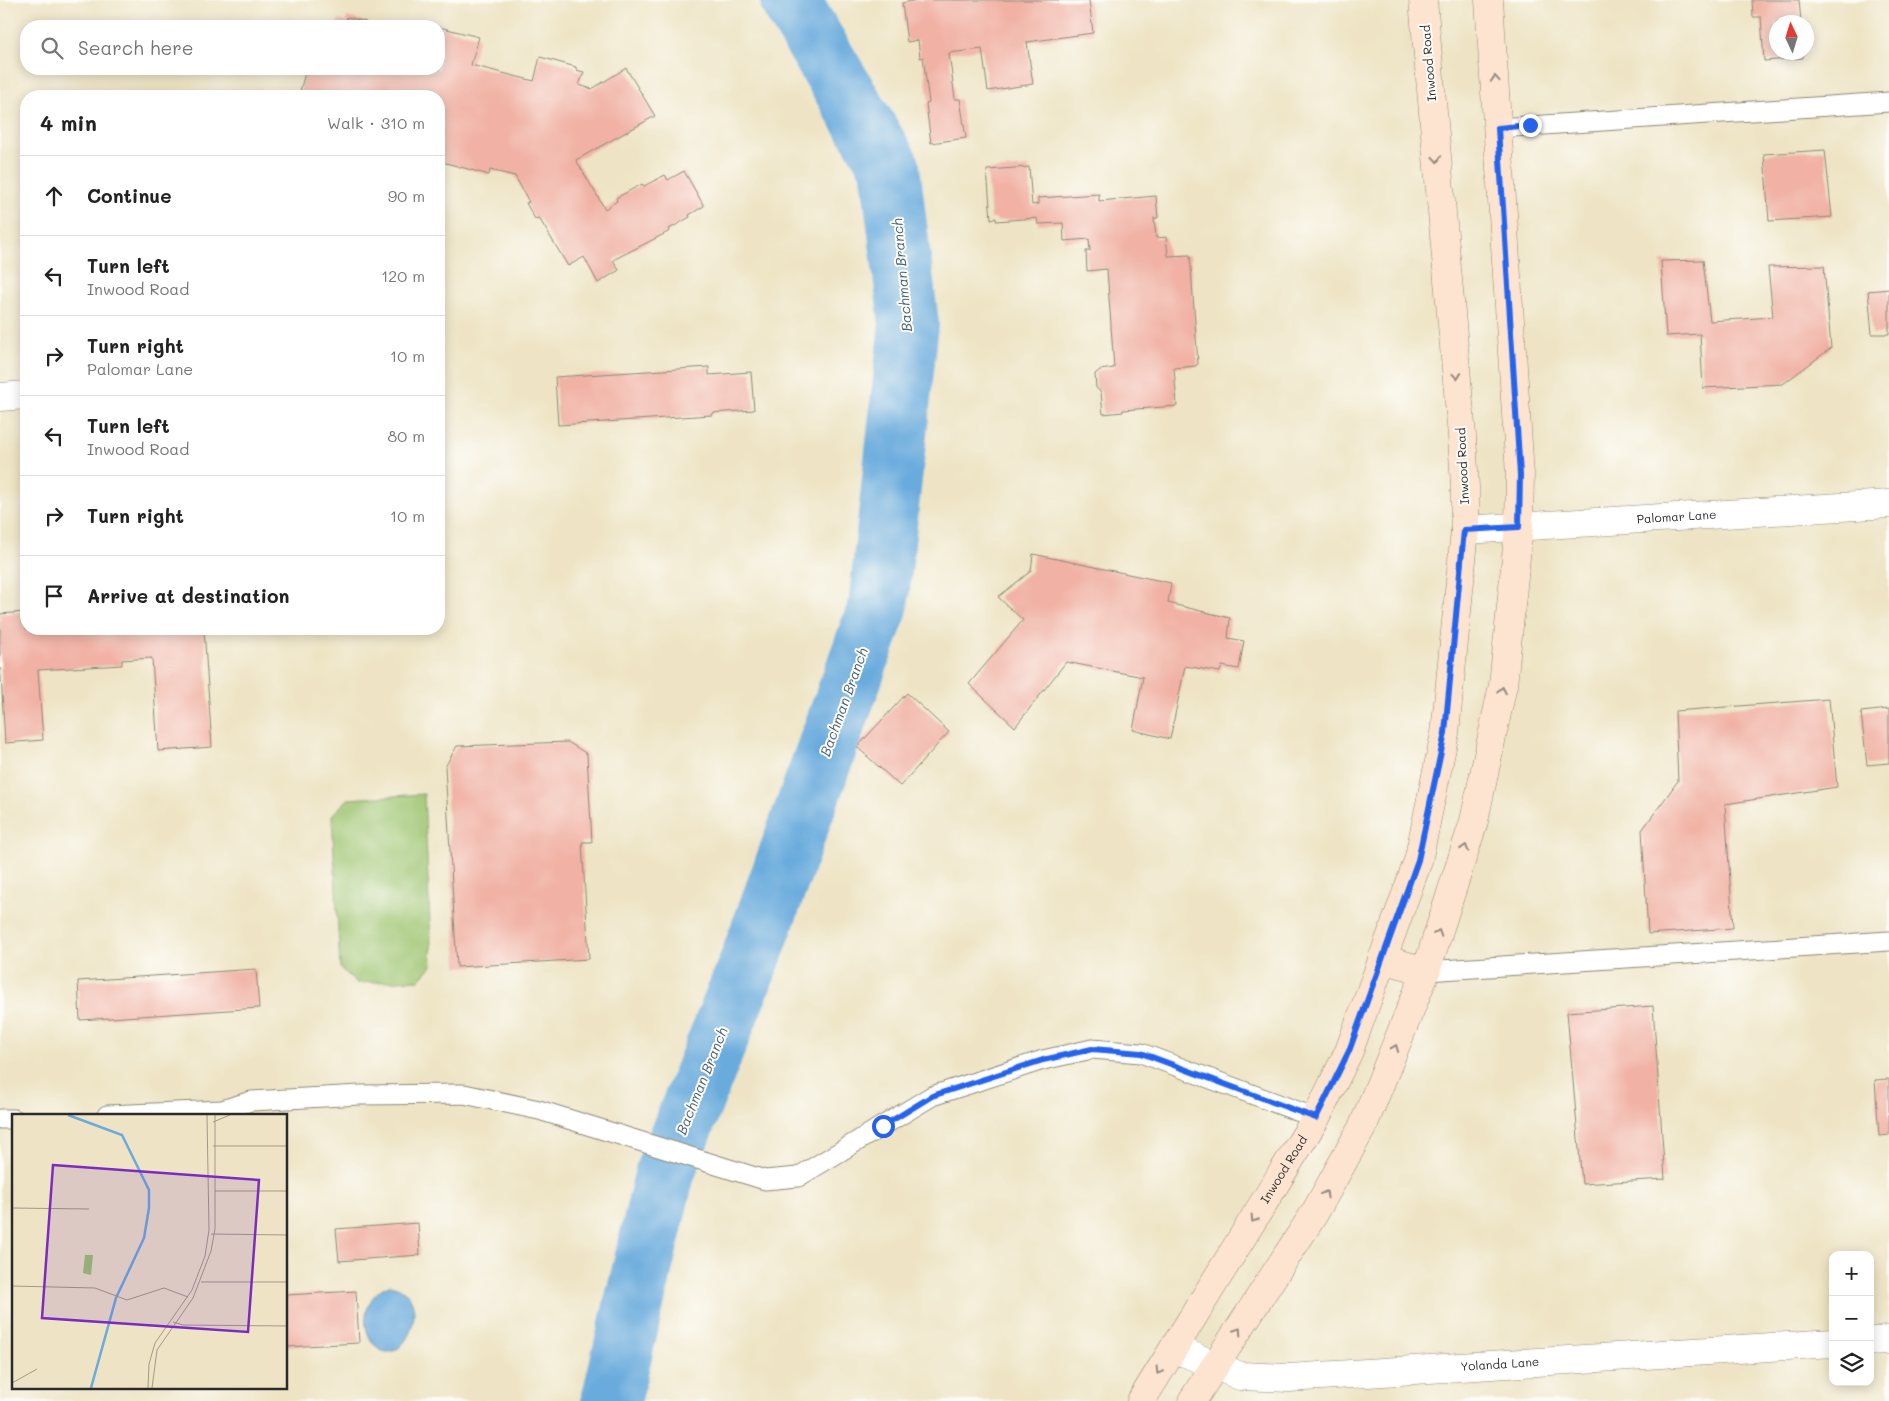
<!DOCTYPE html>
<html lang="en">
<head>
<meta charset="utf-8">
<style>
  body { margin:0; font-family:Mali,sans-serif; background:#f6f6f6; color:#222 }
  .controls { position:absolute; right:15px; bottom:15px; display:grid; overflow:hidden; border-radius:10px; box-shadow:0 2px 12px #0003 }
  .controls button { width:45px; height:45px; display:grid; place-items:center; padding:0; border:0; border-bottom:1px solid #e0e0e0; background:#fff; color:#222; font:25px sans-serif }
  .compass { position:absolute; left:1769px; top:15px; width:45px; height:45px; border-radius:50%; background:#fff; box-shadow:0 2px 12px #0003; rotate:356deg }
  .stop { position:absolute; width:15px; height:15px; margin:-11px; border:4px solid #2563eb; border-radius:50%; background:#fff }
  .stop.end { background:#2563eb; border-color:#fff; box-shadow:0 1px 5px #0008 }
  .list { margin:0; padding:0; list-style:none }
  h2 { display:flex; justify-content:space-between; align-items:center; height:65px; margin:0; padding:0 20px; font-size:21px }
  h2 small { font-size:16px; font-weight:400; color:#767676 }
  .list li { display:grid; grid-template-columns:32px 1fr auto; gap:15px; align-items:center; box-sizing:border-box; height:80px; padding:0 20px; border-top:1px solid #e0e0e0 }
  .list b { display:block; font-size:19px; white-space:nowrap }
  .list p { margin:0; font-size:16px; white-space:nowrap; color:#767676 }
  .list em { font-size:16px; font-style:normal; color:#767676 }
  .icon { flex:none; width:28px; height:28px; fill:none; stroke:currentColor; stroke-width:2; stroke-linecap:round; stroke-linejoin:round }
  .map { position:relative; flex:none; width:1889px; height:1401px; overflow:hidden }
  .search { position:absolute; background:#fff; box-shadow:0 2px 12px #0003; left:20px; top:20px; width:425px; height:55px; display:flex; align-items:center; gap:12px; box-sizing:border-box; padding:0 18px; border-radius:20px; color:#767676; font-size:19px }
  .panel { position:absolute; background:#fff; box-shadow:0 2px 12px #0003; left:20px; top:90px; width:425px; height:545px; border-radius:20px }
  .map>svg:first-child { display:block }
  .green { fill:#9dc46f; stroke:#64784d }
  .water { fill:#69abdd; stroke:#4a6b84 }
  .lines { fill:none; stroke-linecap:round; stroke-linejoin:round }
  .river { stroke:#69abdd; stroke-width:60 }
  .building { fill:#f1b2a5 }
  .lane-casing { stroke:#8c8878; stroke-width:21 }
  .street-casing { stroke:#8c8878; stroke-width:29 }
  .secondary-casing { stroke:#8c8878; stroke-width:29 }
  .lane { stroke:#fff; stroke-width:19 }
  .street { stroke:#fff; stroke-width:28 }
  .secondary { stroke:#fde4d0; stroke-width:28 }
  .oneway { stroke:#94887e }
  .route { stroke:#2563eb; stroke-width:6 }
  .labels { text-anchor:middle; stroke-width:4; stroke-linejoin:round; paint-order:stroke }
  .street-label { font-size:12px; fill:#2b2b2b; stroke:#fdfcf7 }
  .water-label { font-size:14px; font-style:italic; fill:#445e72; stroke:#fdfcf7 }
  .inset-river { fill:none; stroke:#69abdd; stroke-width:2.5 }
  .inset-road { fill:none; stroke:#a09a87; stroke-width:1 }
  .view { fill:#7b2cbf; fill-opacity:0.15; stroke:#7b2cbf; stroke-width:2.5 }
  .inset-edge { fill:none; stroke:#2b2b2b; stroke-width:2.5 }
</style>
</head>
<body>
<div class="map">
<svg width="1889" height="1401" viewBox="0 0 1889 1401">
  <rect width="100%" height="100%" fill="#fdfcf7"/>
  <filter id="ink" filterUnits="userSpaceOnUse"><feTurbulence type="fractalNoise" baseFrequency=".02" numOctaves="2"/><feDisplacementMap in="SourceGraphic" scale="10" xChannelSelector="R" yChannelSelector="G"/><feConvolveMatrix kernelMatrix="1 2 1 2 8 2 1 2 1" color-interpolation-filters="sRGB"/></filter>
  <filter id="wash" filterUnits="userSpaceOnUse"><feTurbulence type="fractalNoise" baseFrequency=".0096" numOctaves="4" result="noise"/><feDisplacementMap in="SourceGraphic" scale="20" xChannelSelector="R" yChannelSelector="G"/><feGaussianBlur stdDeviation="1.12" result="paint"/><feColorMatrix in="noise" values="0 0 0 0 0 0 0 0 0 0 0 0 0 0 0 0 0 1.4 0 .05"/><feComposite in="paint" operator="in"/></filter>
  <g filter="url(#wash)">
    <rect width="100%" height="100%" fill="#eee4c5"/>
    <path class="green" d="M424,794L432,966L419,980L357,983L340,968L332,815L348,799Z"/>
    <path class="water" d="M389,1285C442,1293 398,1384 371,1340C359,1320 368,1293 389,1285Z"/>
    <g class="lines">
      <path class="river" d="M611,1401L665,1172L750,960L878,607L909,324L890,167L790,0"/>
    </g>
    <g id="blocks">
      <path class="building" d="M917,0H1089L1093,33L1027,42L1033,84L988,91L982,49L949,53L955,99H960L966,138L931,143L926,104L929,103L923,57L920,58L918,40L907,42L902,3Z
        M1752,0H1799L1801,22H1776V52H1803V58L1764,61L1761,17H1753Z
        M347,17L366,22L365,26H336L338,20L346,22Z
        M424,23L434,26H423Z
        M439,27L479,37L471,65L534,81L540,57L576,67V70L584,72L579,85L592,89L626,68L655,116L576,160L605,209L617,201L616,198L642,184L644,186L665,175L668,180L684,171L704,206L689,215L690,217L669,229L670,231L613,260L619,270L598,283L584,257L568,266L539,218L535,219L526,203L529,202L515,176L490,170L489,175L439,161V96H318L300,91L306,69H439Z
        M1825,150L1832,217L1769,221L1764,154Z
        M1029,167L1032,205L1038,204V198L1099,194V201L1156,196L1158,218H1154L1156,238L1166,237L1168,256L1190,255L1198,364L1196,365V366L1174,368L1177,406L1123,410V412L1103,414L1101,392L1096,388L1095,374L1100,370L1114,368L1107,269L1087,271L1086,251H1090L1089,239L1064,241L1063,223L1038,224L1037,218L996,221V218L991,219L987,170Z
        M1703,260L1710,321L1773,317L1768,267L1824,266L1831,348L1783,384L1703,388L1700,334L1666,336L1661,261Z
        M1889,289V334H1872L1868,291Z
        M709,367V375L751,372L754,410L712,413V415L558,425L555,377Z
        M1033,554L1171,583L1168,603L1230,618L1228,638L1244,641L1239,669L1222,666L1220,672L1185,666L1170,739L1133,730L1143,677L1066,662L1015,727L969,684L1023,620L998,597L1031,571Z
        M26,612V629H204L212,747L158,751L152,658L122,660V665L38,670L43,740L5,743L0,659V614Z
        M907,693L949,732L900,786L857,747Z
        M1829,699L1837,787L1725,804L1733,928L1648,934L1642,830L1678,781L1675,711Z
        M1889,709V763L1867,765L1861,712Z
        M568,742L587,754L592,842H582L589,959L457,967L445,767L457,746Z
        M256,969L259,1008L80,1020L78,981Z
        M1653,1006L1665,1179L1582,1184L1567,1012Z
        M1889,1079V1135L1879,1136L1875,1080Z
        M418,1223L420,1255L339,1261L336,1229Z
        M356,1291L359,1343L286,1347V1295Z"/>
    </g>
  </g>
  <g filter="url(#ink)">
    <use href="#blocks" fill-opacity="0" stroke="#8c8878" stroke-width="1"/>
    <g class="lines">
      <g class="lane-casing">
        <path id="lane" d="M1498,128L1889,102
          M1426,971L1889,941
          M107,1115L222,1110L251,1101L360,1095L464,1094L539,1110L765,1180L798,1177L932,1096L1043,1060L1092,1049L1141,1053L1316,1118
          M0,1119H14"/>
      </g>
      <g class="street-casing">
        <g id="street">
          <path d="M0,397L26,395"/>
          <path id="s1" d="M1465,530L1889,504"/>
          <path d="M1870,1341L1889,1340"/>
          <path id="s2" d="M1174,1348L1240,1376L1289,1378L1833,1343"/>
        </g>
      </g>
      <g class="secondary-casing">
        <g id="secondary">
          <path d="M1382,959L1426,971"/>
          <path id="s3" d="M1141,1401L1316,1118L1349,1051L1418,861L1445,733L1465,530V487L1462,436L1423,0"/>
          <path d="M1192,1401L1314,1214L1363,1126L1426,971L1474,821L1503,685L1519,527L1520,475L1489,0"/>
        </g>
      </g>
      <use href="#lane" class="lane"/>
      <use href="#street" class="street"/>
      <use href="#secondary" class="secondary"/>
    </g>
    <defs><path id="oneway-chevron" d="M-2-3.5L2.5 0L-2 3.5" fill="none" stroke-width="1.6" stroke-linecap="round" stroke-linejoin="round" transform="scale(1.25)"/></defs>
    <g class="oneway">
      <use href="#oneway-chevron" transform="translate(1495 79) rotate(-94)"/>
      <use href="#oneway-chevron" transform="translate(1437 159) rotate(85)"/>
      <use href="#oneway-chevron" transform="translate(1457 376) rotate(85)"/>
      <use href="#oneway-chevron" transform="translate(1502 690) rotate(-79)"/>
      <use href="#oneway-chevron" transform="translate(1465 848) rotate(-73)"/>
      <use href="#oneway-chevron" transform="translate(1438 933) rotate(-72)"/>
      <use href="#oneway-chevron" transform="translate(1395 1048) rotate(-68)"/>
      <use href="#oneway-chevron" transform="translate(1325 1194) rotate(-61)"/>
      <use href="#oneway-chevron" transform="translate(1254 1219) rotate(122)"/>
      <use href="#oneway-chevron" transform="translate(1238 1331) rotate(-57)"/>
      <use href="#oneway-chevron" transform="translate(1159 1371) rotate(122)"/>
    </g>
  </g>
  <g class="lines" filter="url(#ink)">
    <path class="route" d="M883,1126L932,1096L1043,1060L1092,1049L1141,1053L1316,1118L1349,1051L1418,860L1445,733L1464,530L1519,527L1520,475L1498,128L1530,125"/>
  </g>
  <g class="labels">
    <g class="street-label">
      <text transform="translate(1429 63) rotate(-95)" y="4">Inwood Road</text>
      <text transform="translate(1463 466) rotate(-93)" y="4">Inwood Road</text>
      <text dy="4" stroke="none"><textPath href="#s1" startOffset="212">Palomar Lane</textPath></text>
      <text dy="4" stroke="none"><textPath href="#s3" startOffset="272">Inwood Road</textPath></text>
      <text dy="4" stroke="none"><textPath href="#s2" startOffset="332">Yolanda Lane</textPath></text>
    </g>
    <g class="water-label">
      <text transform="translate(902 275) rotate(-95)" y="5">Bachman Branch</text>
      <text transform="translate(844 702) rotate(-70)" y="5">Bachman Branch</text>
      <text transform="translate(702 1081) rotate(-68)" y="5">Bachman Branch</text>
    </g>
  </g>
  <g transform="translate(12 1114)">
    <rect width="275" height="275" fill="#eee4c5"/>
    <path d="M73,141H81L79,161L71,159Z" fill="#9dc46f"/>
    <path class="inset-river" d="M56,1L110,21L137,76V94L132,124L104,184L79,274"/>
    <path class="inset-road" d="M201,8L218,1M201,32H275M203,77H275M0,94L77,95M199,120L275,121M189,168H275M0,172L83,174L115,186L152,174L176,183M161,208L171,211L275,212M0,269L25,255M136,274L137,250L143,229L180,176L193,142L197,116L195,1M140,274L145,236L181,184L199,137L203,115V1"/>
    <path class="view" d="M41,51L247,66L236,218L30,204Z"/>
    <rect width="275" height="275" class="inset-edge"/>
  </g>
</svg>
<div class="controls">
<button>+</button>
<button>−</button>
<button><svg class="icon" aria-label="layers" viewBox="0 0 24 24"><path d="M12 4l9 5-9 5-9-5zM3 14l9 5 9-5"/></svg></button>
</div>
<svg class="compass" viewBox="-18 -18 36 36"><path d="M0-13l5 13h-10z" fill="#e53935"/><path d="M0 13l5-13h-10z" fill="#767676"/></svg>
<div class="stop" style="left:883px;top:1126px"></div>
<div class="stop end" style="left:1530px;top:125px"></div>
<div class="search"><svg class="icon" aria-label="search" viewBox="0 0 24 24"><circle cx="10" cy="10" r="6"/><path d="M15 15l6 6"/></svg>Search here</div>
<section class="panel">
<h2>4 min<small>Walk · 310 m</small></h2>
<ul class="list">
<li><svg class="icon" aria-label="ahead" viewBox="0 0 24 24"><path d="M12 20V5M6 11l6-6 6 6"/></svg><div><b>Continue</b></div><em>90 m</em></li>
<li><svg class="icon" aria-label="left" viewBox="0 0 24 24"><path d="M17 20v-9H6M10 6l-5 5 5 5"/></svg><div><b>Turn left</b><p>Inwood Road</p></div><em>120 m</em></li>
<li><svg class="icon" aria-label="right" viewBox="0 0 24 24"><path d="M7 20v-9h11M14 6l5 5-5 5"/></svg><div><b>Turn right</b><p>Palomar Lane</p></div><em>10 m</em></li>
<li><svg class="icon" aria-label="left" viewBox="0 0 24 24"><path d="M17 20v-9H6M10 6l-5 5 5 5"/></svg><div><b>Turn left</b><p>Inwood Road</p></div><em>80 m</em></li>
<li><svg class="icon" aria-label="right" viewBox="0 0 24 24"><path d="M7 20v-9h11M14 6l5 5-5 5"/></svg><div><b>Turn right</b></div><em>10 m</em></li>
<li><svg class="icon" aria-label="arrive" viewBox="0 0 24 24"><path d="M6 21V4h12l-3 4 3 4H6"/></svg><div><b>Arrive at destination</b></div></li>
</ul>
</section>
</div>
</body>
</html>
